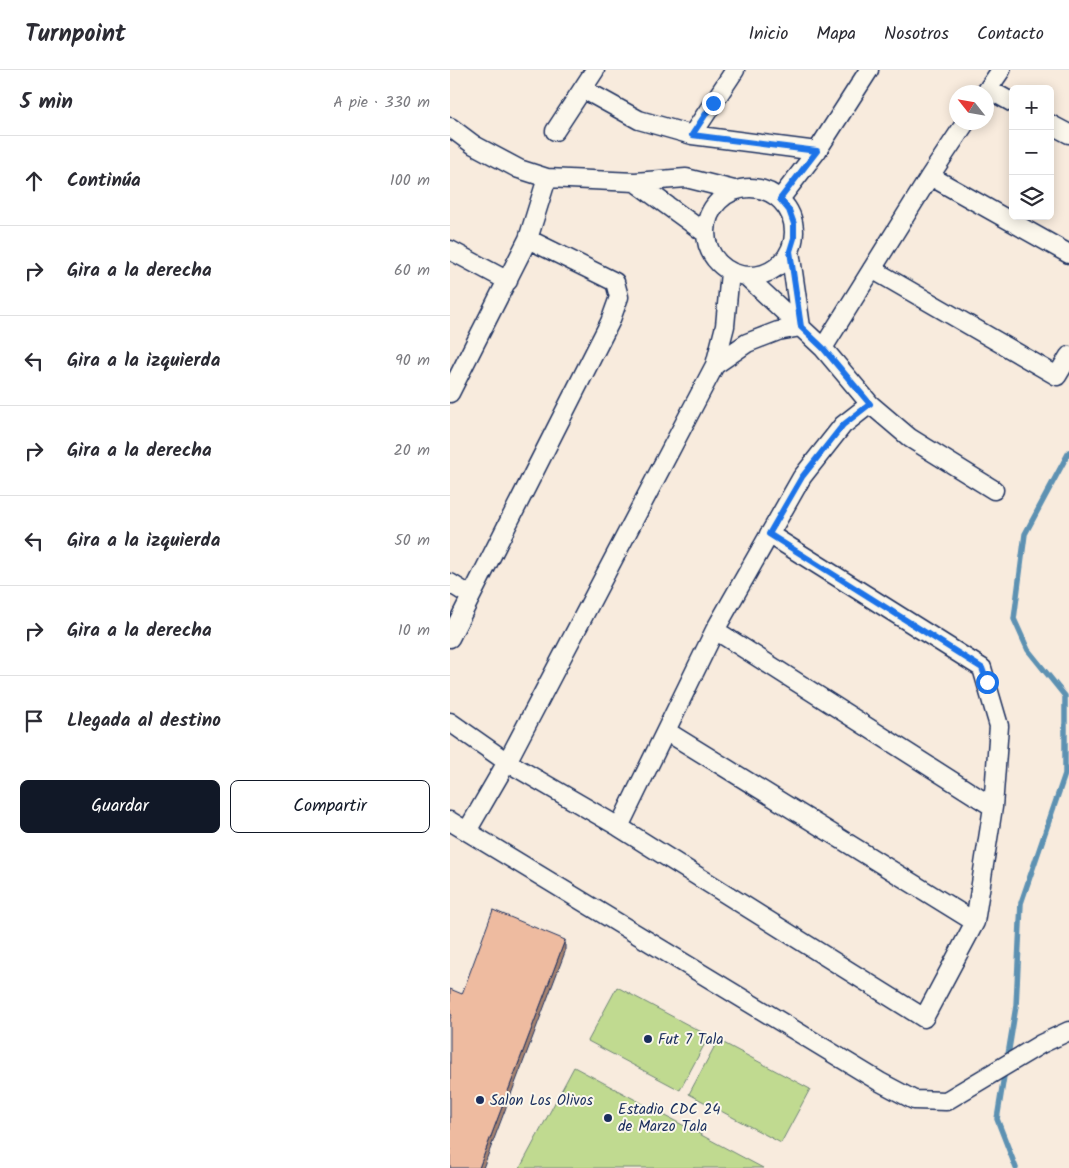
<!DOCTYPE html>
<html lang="es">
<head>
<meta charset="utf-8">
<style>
  body { margin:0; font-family:Kalam,sans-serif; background:#f7f7f7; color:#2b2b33 }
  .controls { position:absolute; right:15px; top:15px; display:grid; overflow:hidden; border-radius:8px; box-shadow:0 2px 12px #0003 }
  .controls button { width:45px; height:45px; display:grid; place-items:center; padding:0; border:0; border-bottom:1px solid #e1e1e2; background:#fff; color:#2b2b33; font:25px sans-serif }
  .compass { position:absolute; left:499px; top:15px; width:45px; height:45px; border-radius:50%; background:#fff; box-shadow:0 2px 12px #0003; rotate:301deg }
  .stop { position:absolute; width:15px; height:15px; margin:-11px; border:4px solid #1a73e8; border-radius:50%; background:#fff }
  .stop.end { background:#1a73e8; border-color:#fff; box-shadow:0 1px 5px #0008 }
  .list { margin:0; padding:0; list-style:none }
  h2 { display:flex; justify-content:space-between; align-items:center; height:65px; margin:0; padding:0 20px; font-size:21px }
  h2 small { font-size:16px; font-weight:400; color:#7c7c81 }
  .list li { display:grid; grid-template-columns:32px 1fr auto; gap:15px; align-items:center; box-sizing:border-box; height:90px; padding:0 20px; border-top:1px solid #e1e1e2 }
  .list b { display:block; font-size:19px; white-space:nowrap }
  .list em { font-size:16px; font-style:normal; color:#7c7c81 }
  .actions { display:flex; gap:10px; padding:15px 20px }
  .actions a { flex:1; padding:11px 0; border:1px solid #111827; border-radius:8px; text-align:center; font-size:18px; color:#111827 }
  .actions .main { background:#111827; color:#fff }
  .icon { flex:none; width:28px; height:28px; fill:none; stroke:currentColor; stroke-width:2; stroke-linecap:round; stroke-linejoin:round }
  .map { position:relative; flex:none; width:619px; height:1098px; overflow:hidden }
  header { display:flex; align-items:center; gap:30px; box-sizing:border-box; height:70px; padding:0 25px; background:#fff; border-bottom:1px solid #e1e1e2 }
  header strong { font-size:24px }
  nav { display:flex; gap:28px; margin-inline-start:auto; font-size:18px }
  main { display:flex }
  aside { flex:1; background:#fff }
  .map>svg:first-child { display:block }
  .pitch { fill:#c0da90; stroke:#6e8477 }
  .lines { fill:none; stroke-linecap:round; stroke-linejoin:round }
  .stream { stroke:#5d91b2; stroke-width:5.5 }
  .minor-casing { stroke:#1b2f5e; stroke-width:21 }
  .minor { stroke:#fbf7ec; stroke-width:18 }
  .shaded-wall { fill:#a78370; stroke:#1b2f5e }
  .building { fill:#eebba0; stroke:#1b2f5e }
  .route { stroke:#1a73e8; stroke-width:6 }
  .poi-dot { fill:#1b2f5e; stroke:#fbf7ec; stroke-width:2 }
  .labels { text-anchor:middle; stroke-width:4; stroke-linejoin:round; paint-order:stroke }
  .poi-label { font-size:15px; fill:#1b2f5e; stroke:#fbf7ec; text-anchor:start }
</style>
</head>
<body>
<header>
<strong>Turnpoint</strong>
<nav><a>Inicio</a><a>Mapa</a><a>Nosotros</a><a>Contacto</a></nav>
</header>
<main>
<aside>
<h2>5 min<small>A pie · 330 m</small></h2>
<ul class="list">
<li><svg class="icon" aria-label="ahead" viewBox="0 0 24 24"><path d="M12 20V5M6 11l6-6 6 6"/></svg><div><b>Continúa</b></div><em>100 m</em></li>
<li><svg class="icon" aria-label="right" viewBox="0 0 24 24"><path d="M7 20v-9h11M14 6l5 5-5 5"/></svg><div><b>Gira a la derecha</b></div><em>60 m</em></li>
<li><svg class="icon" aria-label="left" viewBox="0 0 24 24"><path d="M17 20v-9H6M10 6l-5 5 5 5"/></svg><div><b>Gira a la izquierda</b></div><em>90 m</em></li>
<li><svg class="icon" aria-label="right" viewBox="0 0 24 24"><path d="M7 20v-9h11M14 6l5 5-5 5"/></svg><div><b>Gira a la derecha</b></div><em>20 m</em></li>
<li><svg class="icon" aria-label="left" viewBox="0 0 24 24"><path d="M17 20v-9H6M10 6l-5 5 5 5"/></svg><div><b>Gira a la izquierda</b></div><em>50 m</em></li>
<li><svg class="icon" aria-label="right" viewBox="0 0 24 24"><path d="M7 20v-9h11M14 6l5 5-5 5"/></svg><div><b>Gira a la derecha</b></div><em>10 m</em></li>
<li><svg class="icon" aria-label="arrive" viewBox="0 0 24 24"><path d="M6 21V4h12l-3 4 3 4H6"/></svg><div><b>Llegada al destino</b></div></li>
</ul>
<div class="actions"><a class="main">Guardar</a><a>Compartir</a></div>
</aside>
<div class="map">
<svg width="619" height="1098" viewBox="0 0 619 1098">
  <rect width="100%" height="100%" fill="#f8ebdd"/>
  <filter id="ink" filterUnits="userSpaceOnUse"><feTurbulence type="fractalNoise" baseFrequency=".02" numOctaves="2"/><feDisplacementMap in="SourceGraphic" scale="10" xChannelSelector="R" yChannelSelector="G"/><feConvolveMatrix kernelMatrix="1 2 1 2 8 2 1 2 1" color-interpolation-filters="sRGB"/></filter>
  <g filter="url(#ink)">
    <path class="pitch" d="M167,917L259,966L230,1020L138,971Z
      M268,970L360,1019L331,1073L239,1024Z
      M124,997L313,1098H70Z"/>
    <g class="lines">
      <path class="stream" d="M557,991L566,936L571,833L615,704V626L578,580L564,549L575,464L619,382
        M555,1000L547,1049L566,1098"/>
      <g class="minor-casing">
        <path id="minor" d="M133,19L189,50L242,65L367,81
          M538,19L563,33
          M536,22L551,0
          M600,54L619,64
          M0,57L24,75L69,99L97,108L185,112L236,108L284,120
          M105,61L145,0
          M242,65L285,0
          M480,106L619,184
          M185,112L255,163
          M256 162a44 44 0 1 1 88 0a44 44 0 1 1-88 0Z
          M330,129L367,81L419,0
          M0,180L58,211
          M340,181L351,257
          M422,199L607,306L619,286
          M296,206L373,278L420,334L460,368L544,420
          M373,278L480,106L516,52
          M265,295L297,273L328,261L351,257
          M0,323L78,169L97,108
          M0,513L21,526
          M265,560L543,737
          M0,568L160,252L169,227L165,212L78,169
          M0,652L57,692L169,757L265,560L352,407L393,355L420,334
          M216,661L525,852
          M0,751L430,1012L464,1030L496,1031L591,974L619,961
          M169,757L474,948L525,852L543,737L549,656L532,598L319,464
          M17,761L57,692L265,295L275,256L280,202"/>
      </g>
      <use href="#minor" class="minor"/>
    </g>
    <path class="shaded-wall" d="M115,870V882L33,1098H29Z"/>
    <path class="building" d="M43,840L115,870L29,1098H0V949L2,945L0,944V919L12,924Z"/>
  </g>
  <g class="lines" filter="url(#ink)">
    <path class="route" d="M263,33L242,65L367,81L330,129L339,140L344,154V168L340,181L351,257L373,278L420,334L393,355L352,407L319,464L532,598L537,612"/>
  </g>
  <g class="poi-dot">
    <circle cx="198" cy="969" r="5"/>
    <circle cx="30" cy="1030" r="5"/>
    <circle cx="158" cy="1048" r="5"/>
  </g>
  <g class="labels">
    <g class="poi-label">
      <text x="208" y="974">Fut 7 Tala</text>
      <text x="40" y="1035">Salon Los Olivos</text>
      <text x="168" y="1044">Estadio CDC 24<tspan x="168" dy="17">de Marzo Tala</tspan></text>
    </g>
  </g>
</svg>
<div class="controls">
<button>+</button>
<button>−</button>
<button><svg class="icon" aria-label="layers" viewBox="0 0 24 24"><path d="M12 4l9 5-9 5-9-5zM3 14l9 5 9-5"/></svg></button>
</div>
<svg class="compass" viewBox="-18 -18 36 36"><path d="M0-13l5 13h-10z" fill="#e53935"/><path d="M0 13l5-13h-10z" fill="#7c7c81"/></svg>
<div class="stop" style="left:537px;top:612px"></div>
<div class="stop end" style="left:263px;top:33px"></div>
</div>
</main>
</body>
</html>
